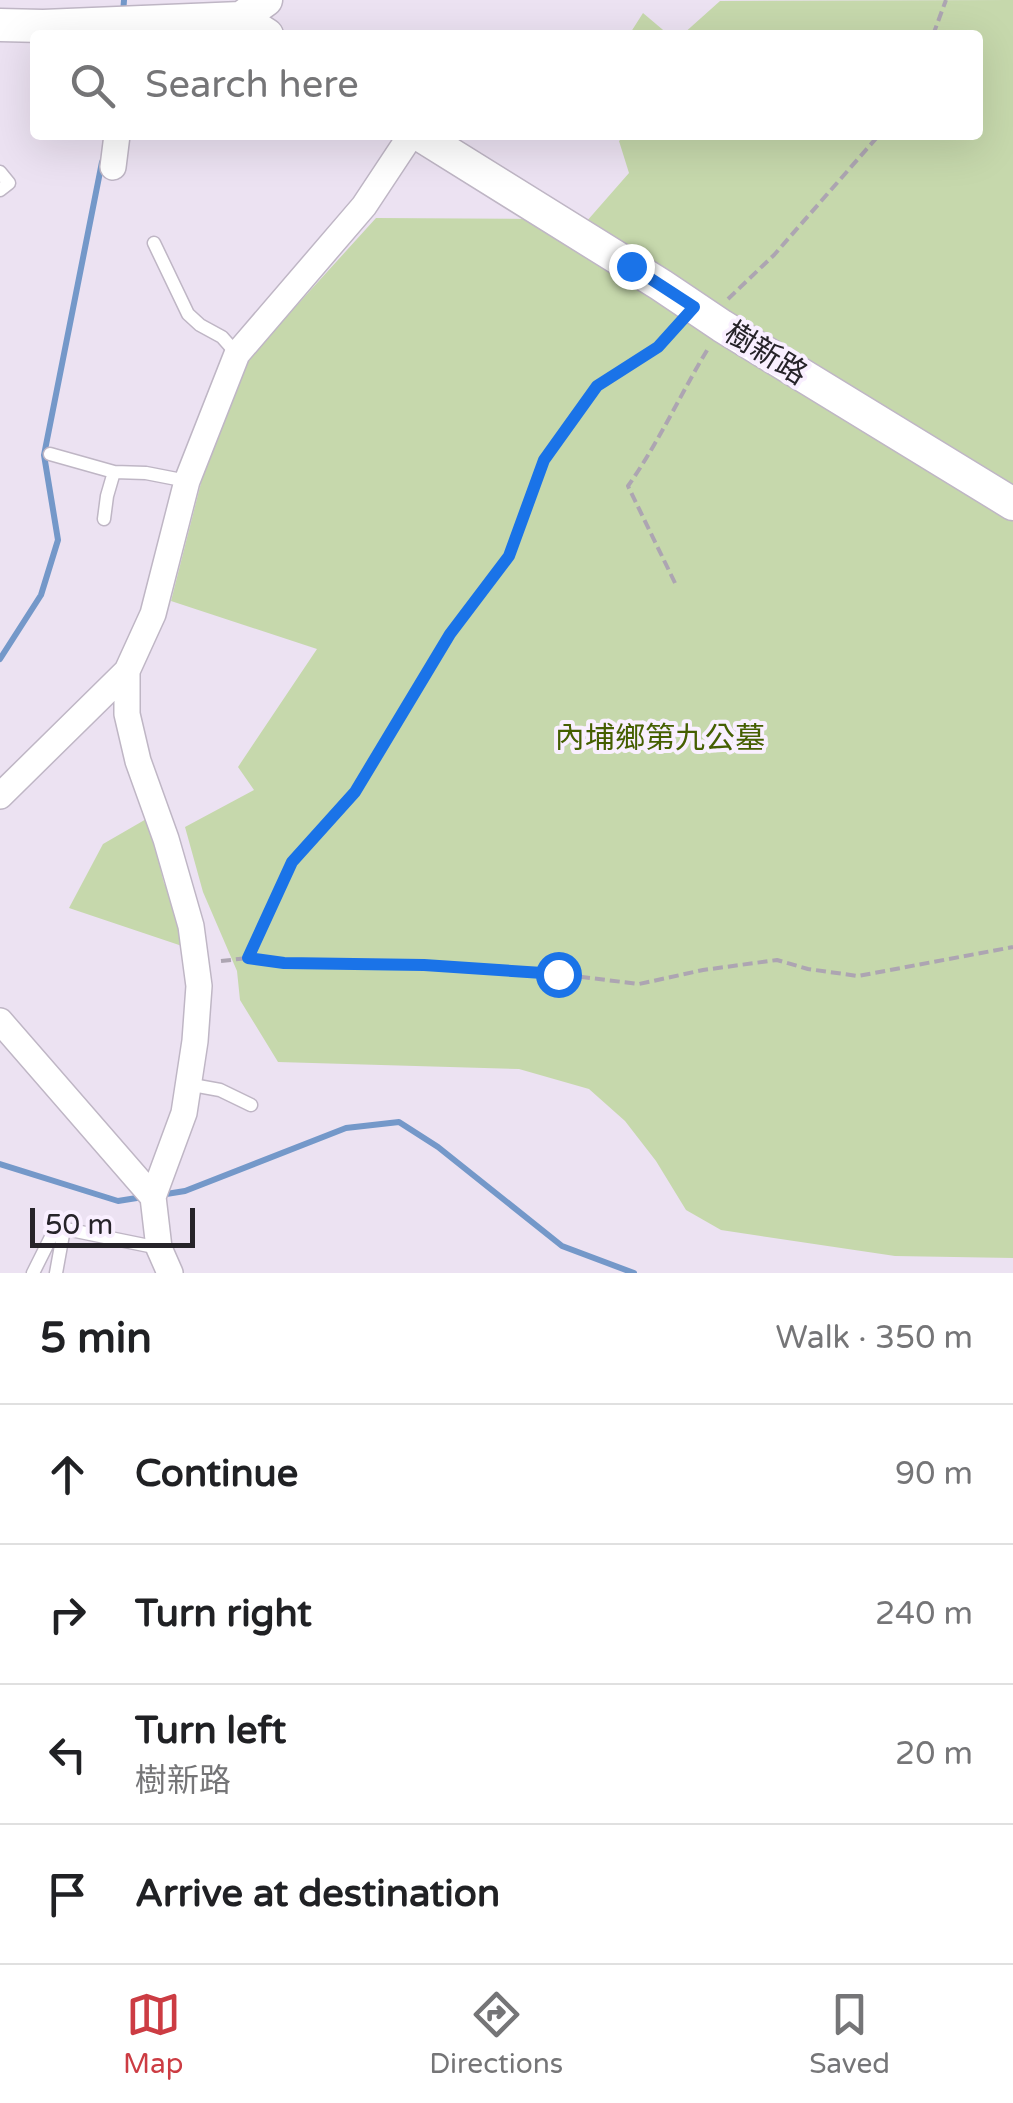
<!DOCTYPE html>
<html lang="en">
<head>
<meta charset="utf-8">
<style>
  body { margin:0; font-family:"Varela Round","Noto Sans TC",sans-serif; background:#f2f2f2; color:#202124 }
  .scale { position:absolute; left:30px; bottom:25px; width:165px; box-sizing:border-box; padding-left:10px; border:5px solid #262329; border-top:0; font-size:28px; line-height:35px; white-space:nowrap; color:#262329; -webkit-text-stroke:8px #f9efff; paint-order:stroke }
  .stop { position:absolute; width:30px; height:30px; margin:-22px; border:8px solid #1a73e8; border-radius:50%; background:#fff }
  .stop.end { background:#1a73e8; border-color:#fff; box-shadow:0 2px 10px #0008 }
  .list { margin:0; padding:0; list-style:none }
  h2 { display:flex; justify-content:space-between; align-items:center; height:130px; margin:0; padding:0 40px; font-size:42px }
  h2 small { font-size:32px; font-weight:400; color:#757577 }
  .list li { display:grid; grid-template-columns:65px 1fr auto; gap:30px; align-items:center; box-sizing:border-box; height:140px; padding:0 40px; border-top:2px solid #e0e0e0 }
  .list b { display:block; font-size:38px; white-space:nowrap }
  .list p { margin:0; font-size:32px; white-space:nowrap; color:#757577 }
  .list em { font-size:32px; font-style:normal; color:#757577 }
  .icon { flex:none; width:55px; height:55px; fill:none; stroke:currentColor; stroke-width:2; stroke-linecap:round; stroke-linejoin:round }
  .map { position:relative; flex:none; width:1013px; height:1273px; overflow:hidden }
  .search { position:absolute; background:#fff; box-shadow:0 10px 40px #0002; left:30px; right:30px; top:30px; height:110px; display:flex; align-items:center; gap:25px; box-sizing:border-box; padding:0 35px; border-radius:10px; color:#757577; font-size:38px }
  .sheet { height:690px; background:#fff }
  nav { display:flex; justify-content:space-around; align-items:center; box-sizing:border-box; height:140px; border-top:2px solid #e0e0e0; background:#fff; font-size:28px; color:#757577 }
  nav a { display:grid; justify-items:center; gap:5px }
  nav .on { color:#cc3c43 }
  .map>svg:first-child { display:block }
  .green { fill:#c6d8ac }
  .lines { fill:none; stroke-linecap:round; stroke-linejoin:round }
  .stream { stroke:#7498c9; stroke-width:6 }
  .service-casing { stroke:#bfb6c5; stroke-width:15 }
  .minor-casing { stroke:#bfb6c5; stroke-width:28 }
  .tertiary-casing { stroke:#bfb6c5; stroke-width:35 }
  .path { stroke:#ada5b2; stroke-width:4; stroke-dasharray:10 5; stroke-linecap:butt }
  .service { stroke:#fff; stroke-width:12 }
  .minor { stroke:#fff; stroke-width:25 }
  .tertiary { stroke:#fff; stroke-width:32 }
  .route { stroke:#1a73e8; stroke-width:12 }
  .labels { text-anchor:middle; stroke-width:8; stroke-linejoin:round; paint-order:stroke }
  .street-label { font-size:30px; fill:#262329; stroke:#f9efff }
  .park-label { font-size:30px; fill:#455f01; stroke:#f9efff }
</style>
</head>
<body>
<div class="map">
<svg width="1013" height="1273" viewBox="0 0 1013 1273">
  <rect width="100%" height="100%" fill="#ece2f2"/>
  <path class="green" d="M1013,0V1258L895,1256L721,1230L686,1210L656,1161L625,1121L589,1089L519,1069L278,1062L240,1000L237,971L203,892L185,827L254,790L238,767L317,649L171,601L205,467L248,359L376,218L534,219L572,238L629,173L619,141L625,135H978V35H682L720,1Z
    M643,13L669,35H629Z
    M148,818L164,883L189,930L191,949L69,908L103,844Z"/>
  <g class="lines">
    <path class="stream" d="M123,14L124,0
      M0,659L41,595L58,540L44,455L102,162
      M0,1164L118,1201L143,1197
      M160,1195L185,1191L346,1128L399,1122L438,1147L562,1246L634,1273"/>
    <g class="service-casing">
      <path id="service" d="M0,172L9,183L0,190
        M154,243L188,314L200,325L222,337L237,354
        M50,454L114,472L146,473L187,481
        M104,519L107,496L114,472
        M187,1084L220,1090L251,1105
        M33,1273L56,1227L159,1248
        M56,1273L64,1229"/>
    </g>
    <g class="minor-casing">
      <path id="minor" d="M113,167L117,135
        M0,796L127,671
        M0,1021L153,1197
        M170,1273L159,1248L153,1197L184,1113L195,1041L199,986L191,926L166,839L138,761L127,714V671L153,614L187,481L237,354L364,206L411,135"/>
    </g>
    <g class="tertiary-casing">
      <path id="tertiary" d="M241,18L266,0
        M241,18L267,35
        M0,25L43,26L241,18
        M420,135L661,285L722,326L1013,504"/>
    </g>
    <path class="path" d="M933,35L946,0
      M728,299L774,255L879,135
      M675,583L628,486C659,442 681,393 709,347
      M248,958L293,862L355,791L450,634L509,556L544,460L597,386L658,347L677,326
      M221,961L248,958L284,963L424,965L558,974L639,984L703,970L777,960L808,969L858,976L1013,947"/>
    <use href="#service" class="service"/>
    <use href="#minor" class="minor"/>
    <use href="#tertiary" class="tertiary"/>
  </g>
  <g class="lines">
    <path class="route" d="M558,974L424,965L284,963L248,958L292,862L355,792L450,634L509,556L544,460L597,386L658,347L694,307L631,266"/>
  </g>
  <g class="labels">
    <g class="street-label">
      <text transform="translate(766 353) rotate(32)" y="10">樹新路</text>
    </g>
    <g class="park-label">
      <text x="660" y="748">內埔鄉第九公墓</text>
    </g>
  </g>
</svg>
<div class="scale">50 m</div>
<div class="stop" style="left:558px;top:974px"></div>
<div class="stop end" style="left:631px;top:266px"></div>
<div class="search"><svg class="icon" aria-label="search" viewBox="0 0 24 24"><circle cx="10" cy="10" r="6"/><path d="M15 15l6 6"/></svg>Search here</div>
</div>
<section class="sheet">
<h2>5 min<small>Walk · 350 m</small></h2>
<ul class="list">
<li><svg class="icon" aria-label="ahead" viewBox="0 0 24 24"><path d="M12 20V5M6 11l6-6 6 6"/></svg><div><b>Continue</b></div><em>90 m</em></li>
<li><svg class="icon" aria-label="right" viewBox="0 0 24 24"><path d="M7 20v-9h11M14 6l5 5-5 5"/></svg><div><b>Turn right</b></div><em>240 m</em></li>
<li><svg class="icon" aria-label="left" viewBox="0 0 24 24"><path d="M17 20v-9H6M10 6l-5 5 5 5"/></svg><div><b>Turn left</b><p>樹新路</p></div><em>20 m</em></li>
<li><svg class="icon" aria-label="arrive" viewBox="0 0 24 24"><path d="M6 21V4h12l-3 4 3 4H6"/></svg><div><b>Arrive at destination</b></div></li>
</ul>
</section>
<nav>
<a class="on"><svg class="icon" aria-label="map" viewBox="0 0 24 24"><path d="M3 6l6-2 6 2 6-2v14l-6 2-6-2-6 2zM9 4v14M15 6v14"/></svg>Map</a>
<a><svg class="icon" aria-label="directions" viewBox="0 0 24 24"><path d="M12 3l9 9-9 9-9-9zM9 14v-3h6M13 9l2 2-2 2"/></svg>Directions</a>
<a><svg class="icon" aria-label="saved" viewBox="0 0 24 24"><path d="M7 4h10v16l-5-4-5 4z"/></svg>Saved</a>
</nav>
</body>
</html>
